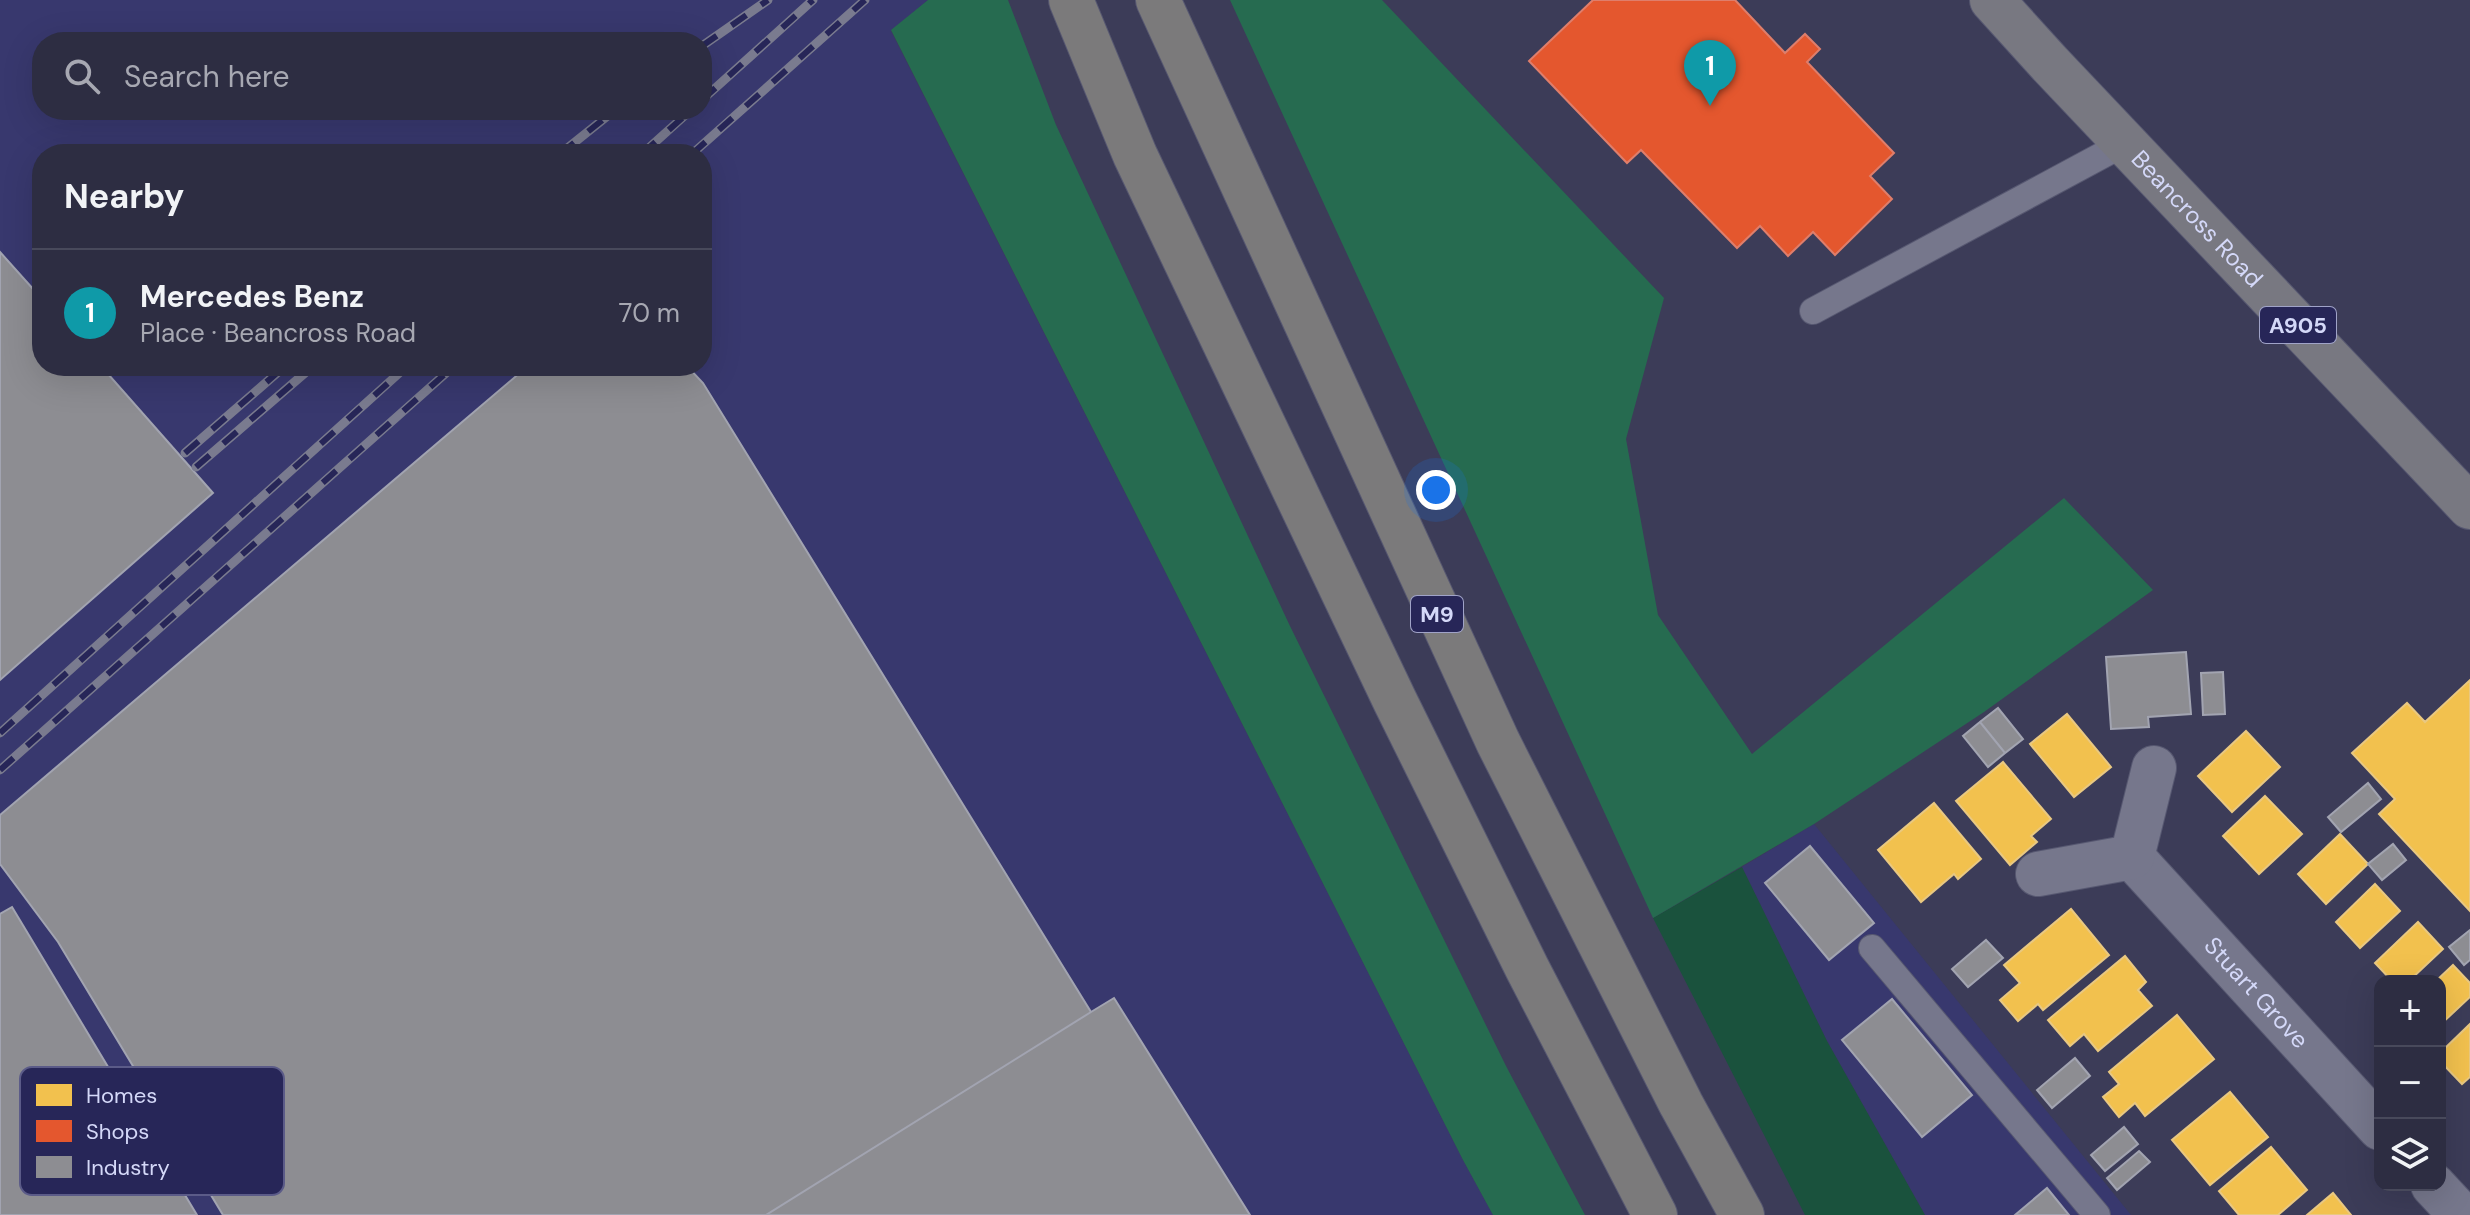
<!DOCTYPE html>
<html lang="en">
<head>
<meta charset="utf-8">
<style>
  body { margin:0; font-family:"DM Sans",sans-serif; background:#39394d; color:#f1f3f6 }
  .controls { position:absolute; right:24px; bottom:24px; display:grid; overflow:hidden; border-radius:16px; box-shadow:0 8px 32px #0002 }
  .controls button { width:72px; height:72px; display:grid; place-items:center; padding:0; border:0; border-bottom:2px solid #48495b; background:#2d2d42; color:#f1f3f6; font:40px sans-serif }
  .you { position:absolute; left:1436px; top:490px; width:28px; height:28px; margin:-20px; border:6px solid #fff; border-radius:50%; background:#1a73e8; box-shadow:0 0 0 12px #1a73e833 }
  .badge { display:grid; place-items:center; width:52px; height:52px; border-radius:50%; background:#9fa1c0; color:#fff; font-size:26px; font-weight:700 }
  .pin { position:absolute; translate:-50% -66px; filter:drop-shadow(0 2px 4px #0008) }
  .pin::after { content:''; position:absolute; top:42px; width:28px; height:24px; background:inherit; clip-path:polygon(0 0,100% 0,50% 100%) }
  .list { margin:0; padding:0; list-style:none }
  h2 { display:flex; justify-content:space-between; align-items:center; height:104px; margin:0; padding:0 32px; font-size:34px }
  h2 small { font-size:26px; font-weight:400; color:#a7a8b2 }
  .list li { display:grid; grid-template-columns:52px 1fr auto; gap:24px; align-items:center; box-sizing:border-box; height:128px; padding:0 32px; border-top:2px solid #48495b }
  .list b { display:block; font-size:30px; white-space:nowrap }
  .list p { margin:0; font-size:26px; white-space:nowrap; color:#a7a8b2 }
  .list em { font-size:26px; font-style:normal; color:#a7a8b2 }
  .icon { flex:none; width:44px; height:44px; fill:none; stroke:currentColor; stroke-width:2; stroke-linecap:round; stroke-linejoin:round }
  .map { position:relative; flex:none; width:2470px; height:1215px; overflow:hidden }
  .search { position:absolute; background:#2d2d42; box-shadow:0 8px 32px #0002; left:32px; top:32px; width:680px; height:88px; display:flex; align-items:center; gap:20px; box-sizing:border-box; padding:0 28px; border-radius:32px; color:#a7a8b2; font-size:30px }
  .panel { position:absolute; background:#2d2d42; box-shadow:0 8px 32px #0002; left:32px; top:144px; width:680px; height:232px; border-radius:32px }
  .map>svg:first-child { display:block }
  .built { fill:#38386e; fill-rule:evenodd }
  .green { fill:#1a523d }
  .forest { fill:#266b50 }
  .homes { fill:#f2c14e; stroke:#e9c881; stroke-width:2 }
  .shops { fill:#e4572e; stroke:#df7e6b; stroke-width:2 }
  .industry { fill:#8d8d92; stroke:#a2a4b1; stroke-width:2 }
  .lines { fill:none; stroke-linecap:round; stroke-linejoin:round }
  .service-casing { stroke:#575871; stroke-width:28 }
  .minor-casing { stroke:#575871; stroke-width:46 }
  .primary-casing { stroke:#575871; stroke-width:46 }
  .motorway-casing { stroke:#575871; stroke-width:46 }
  .service { stroke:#76778c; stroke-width:26 }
  .minor { stroke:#76778c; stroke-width:44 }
  .primary { stroke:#787881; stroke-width:44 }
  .motorway { stroke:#7b7a7b; stroke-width:44 }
  .rail-casing { stroke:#7a7b8f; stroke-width:9 }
  .rail { stroke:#272658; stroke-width:6; stroke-dasharray:18; stroke-linecap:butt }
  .labels { text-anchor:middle; stroke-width:8; stroke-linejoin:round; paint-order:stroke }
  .shield { fill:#272658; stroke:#a0a3c8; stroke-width:2 }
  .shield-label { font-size:22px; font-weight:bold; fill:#d4d8f8 }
  .street-label { font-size:24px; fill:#d4d8f8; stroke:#272658 }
  .key { fill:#272658; stroke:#5b5b88; stroke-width:2 }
  .key-label { font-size:22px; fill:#d4d8f8 }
</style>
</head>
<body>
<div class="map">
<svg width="2470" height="1215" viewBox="0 0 2470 1215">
  <rect width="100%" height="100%" fill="#3c3c58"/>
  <path class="built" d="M0,0H928L891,31L1463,1160L1493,1215H0ZM42,42H702V110H42ZM42,154H702V366H42Z
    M1814,824L2131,1215H1925L1827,1041L1742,867Z"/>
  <path class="green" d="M1742,867L1827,1041L1925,1215H1805L1653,918Z"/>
  <path class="forest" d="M928,0H1008L1056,125L1289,624L1506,1066L1585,1215H1493L1463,1160L891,30Z
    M1230,0H1382L1664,298L1626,439L1658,615L1752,754L2064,498L2153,590L1984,712L1814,824L1653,918Z"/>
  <path class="homes" d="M2470,680V911L2379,814L2395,799L2352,753L2407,703L2425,722Z
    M2067,714L2111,767L2074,797L2030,744Z
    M2246,731L2280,767L2232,812L2198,776Z
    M2003,762L2051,819L2031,836L2037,842L2010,865L1956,801Z
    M2265,796L2302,834L2259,874L2223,836Z
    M1934,803L1981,859L1958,879L1954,874L1921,902L1878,850Z
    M2340,834L2368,864L2326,904L2298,874Z
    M2375,884L2400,911L2360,948L2336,922Z
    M2071,909L2109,955L2043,1010L2038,1004L2018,1021L2000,1000L2020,983L2004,965Z
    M2418,922L2443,949L2409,981H2392L2375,963Z
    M2125,956L2146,982L2138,990L2152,1006L2098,1051L2084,1034L2070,1046L2048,1020Z
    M2453,965L2470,983V997L2440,1025V981H2436Z
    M2177,1015L2214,1059L2145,1116L2135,1103L2119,1117L2103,1097L2119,1084L2109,1072Z
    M2470,1024V1077L2462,1084L2440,1061V1053Z
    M2230,1092L2268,1137L2210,1185L2172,1140Z
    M2271,1147L2307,1190L2278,1215H2239L2219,1191Z
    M2333,1193L2351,1215H2307Z"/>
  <path class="shops" d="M1593,0H1735L1785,53L1805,34L1820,49L1807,62L1894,153L1870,176L1892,199L1835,255L1813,232L1788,256L1760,226L1737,248L1641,150L1627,163L1529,61Z"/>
  <path class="industry" d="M0,252L42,299V366H101L213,493L0,680Z
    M528,366H687L703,383L1091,1012L766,1215H223L58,942L0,864V815Z
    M2186,652L2191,714L2148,717L2149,727L2111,729L2106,657Z
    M2223,672L2225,714L2203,715L2201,673Z
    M1998,708L2023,739L2005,753L1980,722Z
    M1980,722L2005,753L1988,767L1963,736Z
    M2368,783L2381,799L2341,832L2328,817Z
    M2393,844L2406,860L2382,880L2368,864Z
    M1810,846L1874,923L1829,960L1765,883Z
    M12,907L197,1215H0V914Z
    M2470,930V960L2464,965L2449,947Z
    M1986,940L2003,958L1968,987L1952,969Z
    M1114,998L1250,1215H766L1091,1012Z
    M1892,999L1972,1095L1922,1137L1842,1040Z
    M2075,1058L2090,1076L2052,1108L2037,1090Z
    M2124,1127L2138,1144L2105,1171L2091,1155Z
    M2139,1151L2150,1162L2117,1190L2107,1178Z
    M2047,1188L2069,1215H2015Z"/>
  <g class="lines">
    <g class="service-casing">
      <path id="service" d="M1813,311L2125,143
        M1872,948L2097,1215"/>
    </g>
    <g class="minor-casing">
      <g id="minor">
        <path id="s1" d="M2132,857L2380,1128"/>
        <path d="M2038,874L2132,857L2154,768"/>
        <path d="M2433,1185L2461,1215"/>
      </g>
    </g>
    <g class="primary-casing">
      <g id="primary">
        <path id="s2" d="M1992,0L2050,64L2470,507"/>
      </g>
    </g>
    <g class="motorway-casing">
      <path id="motorway" d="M1071,0L1135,155L1395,701L1527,968L1655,1215
        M1158,0L1498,742L1681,1104L1742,1215"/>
    </g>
    <use href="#service" class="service"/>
    <use href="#minor" class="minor"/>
    <use href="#primary" class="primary"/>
    <use href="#motorway" class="motorway"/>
    <g class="rail-casing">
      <path id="rail" d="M702,46L768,0
        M702,100L813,0
        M560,154L615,110
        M642,154L691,110
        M692,154L865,0
        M185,453L285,366
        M196,467L313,366
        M0,733L407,366
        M0,770L454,366"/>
    </g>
    <use href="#rail" class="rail"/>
  </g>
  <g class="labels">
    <g class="shield">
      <rect x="2260" y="307" width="76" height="36" rx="6"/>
      <rect x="1411" y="596" width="52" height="36" rx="6"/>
    </g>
    <g class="shield-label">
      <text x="2298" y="333">A905</text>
      <text x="1437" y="622">M9</text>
    </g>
    <g class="street-label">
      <text dy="8" stroke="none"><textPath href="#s2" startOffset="300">Beancross Road</textPath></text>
      <text dy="8" stroke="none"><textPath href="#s1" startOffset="184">Stuart Grove</textPath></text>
    </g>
  </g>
  <rect x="20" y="1067" width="264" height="128" rx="12" class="key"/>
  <rect x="36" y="1084" width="36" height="22" fill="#f2c14e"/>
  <rect x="36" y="1120" width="36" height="22" fill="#e4572e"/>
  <rect x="36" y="1156" width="36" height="22" fill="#8d8d92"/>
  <g class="key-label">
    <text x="86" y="1103">Homes</text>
    <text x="86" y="1139">Shops</text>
    <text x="86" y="1175">Industry</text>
  </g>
</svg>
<div class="controls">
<button>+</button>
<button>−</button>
<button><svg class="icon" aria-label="layers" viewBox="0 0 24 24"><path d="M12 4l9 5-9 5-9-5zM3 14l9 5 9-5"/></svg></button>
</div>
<div class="you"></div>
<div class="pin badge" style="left:1710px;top:106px;background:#0f9aa8">1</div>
<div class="search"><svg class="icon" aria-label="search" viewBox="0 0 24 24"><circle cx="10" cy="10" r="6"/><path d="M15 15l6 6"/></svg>Search here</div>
<section class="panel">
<h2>Nearby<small></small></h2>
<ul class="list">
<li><span class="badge" style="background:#0f9aa8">1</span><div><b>Mercedes Benz</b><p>Place · Beancross Road</p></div><em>70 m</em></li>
</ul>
</section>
</div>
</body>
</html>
